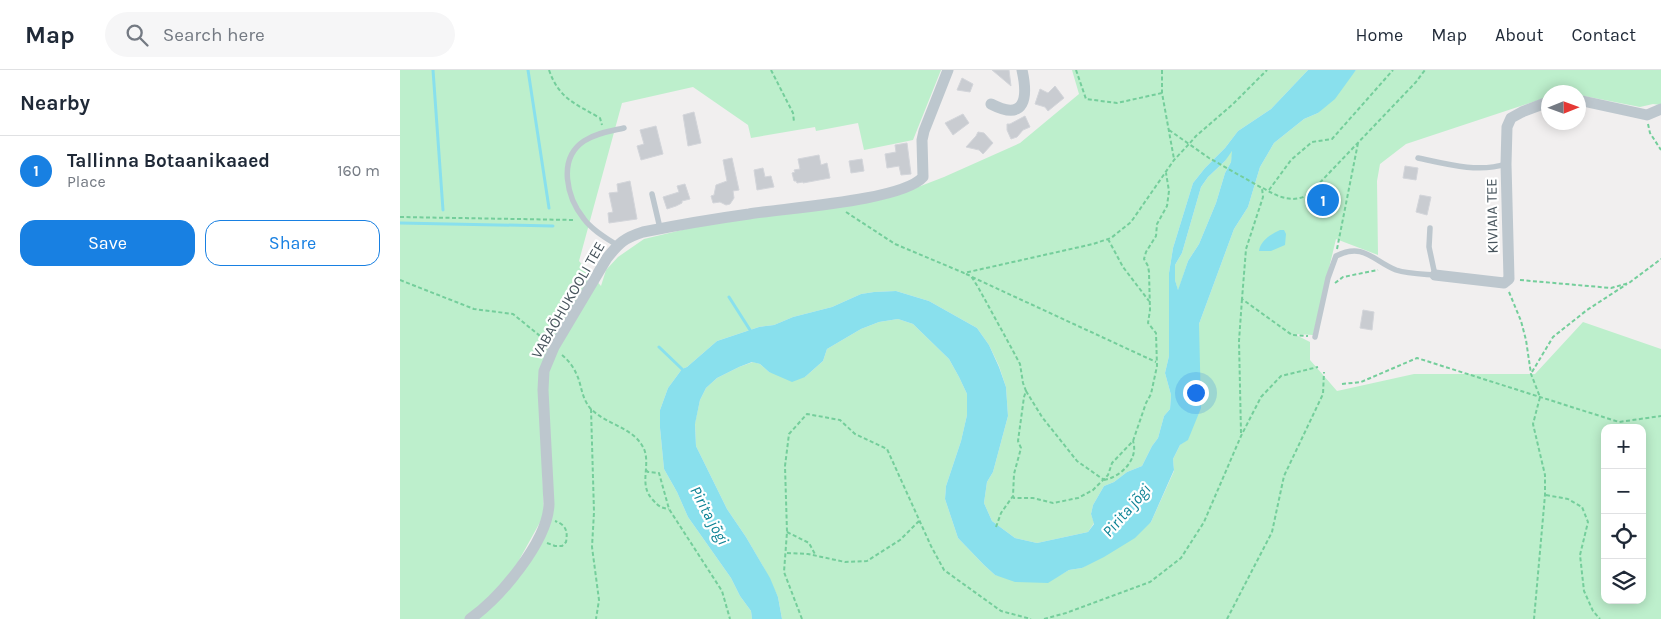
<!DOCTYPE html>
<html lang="en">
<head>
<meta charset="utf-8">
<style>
  body { margin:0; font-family:Karla,sans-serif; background:#f6f6f7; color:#1f2937 }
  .controls { position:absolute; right:15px; bottom:15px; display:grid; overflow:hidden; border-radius:10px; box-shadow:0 2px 12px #0003 }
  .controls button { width:45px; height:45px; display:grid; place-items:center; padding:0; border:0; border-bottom:1px solid #e0e1e3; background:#fff; color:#1f2937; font:25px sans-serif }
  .compass { position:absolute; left:1141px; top:15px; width:45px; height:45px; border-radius:50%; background:#fff; box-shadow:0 2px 12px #0003; rotate:89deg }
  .you { position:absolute; left:795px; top:322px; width:18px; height:18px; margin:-12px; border:4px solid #fff; border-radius:50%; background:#1a73e8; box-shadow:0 0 0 8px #1a73e833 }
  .badge { display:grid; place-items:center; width:32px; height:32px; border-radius:50%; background:#1880e2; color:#fff; font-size:16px; font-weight:700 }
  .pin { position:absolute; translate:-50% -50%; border:2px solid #fff; box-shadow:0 1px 5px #0006 }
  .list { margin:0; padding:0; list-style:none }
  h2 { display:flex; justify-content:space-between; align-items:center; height:65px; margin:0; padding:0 20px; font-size:21px }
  h2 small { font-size:16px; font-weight:400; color:#747a83 }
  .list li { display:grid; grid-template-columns:32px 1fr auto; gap:15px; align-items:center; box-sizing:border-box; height:70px; padding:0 20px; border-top:1px solid #e0e1e3 }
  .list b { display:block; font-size:19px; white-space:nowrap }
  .list p { margin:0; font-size:16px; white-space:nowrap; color:#747a83 }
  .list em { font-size:16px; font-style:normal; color:#747a83 }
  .actions { display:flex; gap:10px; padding:15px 20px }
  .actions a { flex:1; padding:11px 0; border:1px solid #1880e2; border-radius:15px; text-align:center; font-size:18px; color:#1880e2 }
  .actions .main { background:#1880e2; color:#fff }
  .icon { flex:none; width:28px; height:28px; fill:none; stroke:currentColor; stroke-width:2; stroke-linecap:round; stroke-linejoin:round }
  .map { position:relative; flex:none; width:1261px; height:549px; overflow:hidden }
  header { display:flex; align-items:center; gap:30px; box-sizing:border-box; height:70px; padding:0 25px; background:#fff; border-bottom:1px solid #e0e1e3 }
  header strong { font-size:24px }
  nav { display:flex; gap:28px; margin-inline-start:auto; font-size:18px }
  .search { width:350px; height:45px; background:#f6f6f7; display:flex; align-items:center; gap:12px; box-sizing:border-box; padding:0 18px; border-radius:28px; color:#747a83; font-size:19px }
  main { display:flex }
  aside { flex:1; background:#fff }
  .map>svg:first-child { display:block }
  .green { fill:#bdefcc; fill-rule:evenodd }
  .water { fill:#89e0ed; fill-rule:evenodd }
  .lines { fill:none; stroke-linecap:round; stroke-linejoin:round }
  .stream { stroke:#89e0ed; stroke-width:3 }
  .building { fill:#c9ccd1; stroke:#d3d5da }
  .path { stroke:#74ce9b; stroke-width:2; stroke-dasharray:4 2.5; stroke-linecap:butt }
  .service { stroke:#bdc7ce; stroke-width:5.5 }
  .minor { stroke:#bdc7ce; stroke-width:11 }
  .labels { text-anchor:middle; stroke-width:4.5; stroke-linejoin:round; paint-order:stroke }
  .street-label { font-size:15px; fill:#47545c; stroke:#fff }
  .water-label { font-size:16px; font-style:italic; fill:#0c8294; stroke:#fff }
</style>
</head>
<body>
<header>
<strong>Map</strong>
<div class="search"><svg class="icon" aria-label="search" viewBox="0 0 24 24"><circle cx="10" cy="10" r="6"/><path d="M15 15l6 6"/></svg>Search here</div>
<nav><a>Home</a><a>Map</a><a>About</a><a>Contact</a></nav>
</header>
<main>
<aside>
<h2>Nearby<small></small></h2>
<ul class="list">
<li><span class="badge">1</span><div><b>Tallinna Botaanikaaed</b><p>Place</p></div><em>160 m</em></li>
</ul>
<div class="actions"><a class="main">Save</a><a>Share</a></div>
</aside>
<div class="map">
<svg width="1261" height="549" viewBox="0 0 1261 549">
  <rect width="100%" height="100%" fill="#f1efef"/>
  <path class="green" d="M0,0H541L513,70L464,80L458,53L416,61L415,57L351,68L348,55L293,17L222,33L179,191L201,216L206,200L218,187L244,169L303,155L353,147L433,138L500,124L544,107L620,73L679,24L672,0H908L871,39L838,61L825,78L805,98L793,113L773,178L769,203V286L765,303L771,325L770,339L764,346L758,368L752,376L742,396L727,402L714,412L704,416L693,435L691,444L694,453L688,462L637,473L615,468L592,451L584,433L587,412L593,402L608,346L606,317L599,296L589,275L577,258L529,231L496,221L474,222L461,224L432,237L393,247L374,255L359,257L317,271L287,297L282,299L268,318L260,340V358L264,399L277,422L288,447L331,508L340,526L351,541L352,549H0ZM176,231L181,239L154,285L148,302L146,322L152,443L147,462L140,476L120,502L113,501L144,445L139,313L142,296Z
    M956,0H1261V35L1253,34L1240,37L1179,25L1178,22H1148V27L1006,74L980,94L977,111L978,185L936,169L913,265L894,264L910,272V290L937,321L1014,304H1135L1183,252L1261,279V549H382L378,527L364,498L346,467L327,439L296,376L295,353L300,330L306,318L317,308L339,297L353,292L360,294L369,302L405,307L423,291L427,279L461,259L479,252L498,249L513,254L549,289L559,307L567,324V345L561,371L546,416L545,429L558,468L584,495L595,505L648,512L669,500L682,498L751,452L774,401L773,389L780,375L788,369L799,294V254L834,159L848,137L860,97L874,73L904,49L918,43ZM1205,358H1242V530H1205Z
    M833,80L831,92L825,103L816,133L799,174L788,191L778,221L775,210V195L782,183L801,117L808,107L825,91L829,83Z"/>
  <path class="water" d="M908,0H956L935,29L918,43L904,49L874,73L860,97L848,137L834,159L799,254L801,338L788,370L780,375L773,389L774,400L751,452L735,468L704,487L682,498L669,500L648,513L615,512L595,505L584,495L558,468L545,429L546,416L561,371L567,345V324L559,307L549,289L513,254L498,249L479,252L461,259L427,279L423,291L405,307L392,312L369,302L360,294L352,292L339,297L317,308L306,318L300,330L295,354L296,376L327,439L346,467L370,508L378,527L382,549H352L351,541L340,526L331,508L288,447L277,422L264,399L260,358V340L268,318L282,299L287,297L317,271L359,257L374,255L393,247L432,237L461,224L474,222L496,221L529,231L577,258L589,275L599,297L606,317L608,346L593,402L587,412L584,433L592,451L615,468L637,473L688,462L694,454L691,444L693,435L704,416L714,412L727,402L742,396L752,376L758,368L764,346L770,339L771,325L765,303L769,286V203L773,178L793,113L805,98L825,78L838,61L871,39ZM832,81L831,92L825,103L816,133L799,174L788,191L778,220L775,210V195L782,183L801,117L808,107L825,91Z
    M880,160H884L886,164L885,175L871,181H859C860,171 871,164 880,160Z"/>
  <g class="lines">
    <path class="stream" d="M33,0L43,140
      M128,0L149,138
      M0,153L153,156
      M329,227L350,260
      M259,277L282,299"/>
  </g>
  <path class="building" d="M592,0H609L611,16Z
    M562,8L573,14L570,22L557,20Z
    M655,16L664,28L648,41L645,37L635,34L640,19L648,23Z
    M294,42L301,73L288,76L283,45Z
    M563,44L569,53L553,65L545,53Z
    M625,46L630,57L623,60L617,67L611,69L607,60V54H610Z
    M256,56L263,84L241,90L237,76L244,74L240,60Z
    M578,62L584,63L593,73L583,84L579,80L566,77L576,66Z
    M507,73L511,104L501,105L499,96L487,98L485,84L496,82L495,75Z
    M419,85L421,95L427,93L430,108L403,113V112L397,113L396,111H394L392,103L395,102L394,100L400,99L398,89Z
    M332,88L339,120L333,121L334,128L330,134L326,135L320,132L313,133L311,126L314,125L316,115L327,111L323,90Z
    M462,89L464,101L451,103L449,91Z
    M1005,96L1018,98L1016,110L1003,108Z
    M363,98L365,107L371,106L374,117L357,120L354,100Z
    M230,111L237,149L209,153L208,143L213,142L209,123L218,122L217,114Z
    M285,114L290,129L282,131V133L276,136L267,139L263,127L279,122L277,116Z
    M1020,125L1031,127L1027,145L1016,142Z
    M963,240L974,242L972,260L960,258Z"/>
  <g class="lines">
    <path class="path" d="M149,0C159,29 176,34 200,48L202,55
      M371,0L393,43L394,52
      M676,0L686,29L717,33L762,23
      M762,0V23L774,89
      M1248,54L1250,63L1261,80
      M769,60L789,74L796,66L833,34L867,0
      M863,118C878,127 893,134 909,124L1016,12L1025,0
      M869,120L891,90L912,72L932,69L993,0
      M446,142L495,174L564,203L693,174L711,168L731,152L774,90L789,74L809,88L862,118L863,127L846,179L842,229L892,265L908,266
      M0,147L175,150
      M708,169L723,197L749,231
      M937,179L958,73
      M566,204L571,206L578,217L612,279L620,294L623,313L626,321L624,327L618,371L621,378L614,404L613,426L614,428H633L653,433L678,428L693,420L708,405L712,393L733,371L746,333L751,324L757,296L756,263L748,253L750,240L749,202L748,196L744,189L746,182L756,166L757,154L767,136L769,121L766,103
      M572,207L756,292
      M0,210L74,239L113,244L145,270
      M1120,210L1211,218L1229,213L1261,189
      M935,213L943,207L978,200
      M1109,222L1121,251L1126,270L1131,304L1140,327L1133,354L1145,405V425L1134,549
      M162,285C167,289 173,296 176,303C182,315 181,327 190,338C206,355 234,357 244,379C251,396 238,415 253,430C258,436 261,438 269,439
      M1132,302L1153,267L1187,240L1227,214
      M942,314L961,312L1017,288L1219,352L1261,346
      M626,321L642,347L677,391L704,410
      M191,339L194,442L192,477L199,530L196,549
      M841,363L839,271L842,229
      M246,400L248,402L259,403L269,439L322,521L330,549
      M704,410C721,407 739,389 733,371
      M1146,425L1168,429L1182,437L1188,452L1180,485L1184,521L1193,541L1200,549
      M596,457L601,443L613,426
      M387,462L409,473L416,486
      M147,473L155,476H162L166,472C168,461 166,455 155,451
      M387,483L408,484L445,492L467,491L500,470L519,451
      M402,549L384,502L387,462L385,396L389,364L407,344L440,350L455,364L487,379L531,476L544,500L601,541L631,549
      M644,549L666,543L750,512L781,488L804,452L841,366L861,327L881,306L918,297
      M827,549L872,462L884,406L923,324L924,302"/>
    <path class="service" d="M1018,88C1046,94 1078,103 1106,94
      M252,124L260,158
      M217,175C206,168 192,160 184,149C167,128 157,89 184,71C196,63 211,61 224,58
      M915,267L928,208L936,186C964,172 973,191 996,200C1008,204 1022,204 1035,205L1029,177L1030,158"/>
    <path class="minor" d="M1178,30L1247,45L1261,39
      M591,34C626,52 628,27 622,0
      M1035,205L1104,213L1109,209L1106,94L1107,57L1111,48L1122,42L1148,32
      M70,549C100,528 148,471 149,434L143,320L144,301L154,277L207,188C219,173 224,168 243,162C278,155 313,149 349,144C384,138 502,131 523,107L522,70L524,61L548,0"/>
  </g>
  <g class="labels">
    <g class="street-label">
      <text transform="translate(1092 146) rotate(-91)" y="5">KIVIAIA TEE</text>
      <text transform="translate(168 230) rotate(-60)" y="5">VABAÕHUKOOLI TEE</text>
    </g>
    <g class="water-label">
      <text transform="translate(726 440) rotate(-49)" y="6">Pirita jõgi</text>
      <text transform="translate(310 445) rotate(62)" y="6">Pirita jõgi</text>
    </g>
  </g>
</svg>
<div class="controls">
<button>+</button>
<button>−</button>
<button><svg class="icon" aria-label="locate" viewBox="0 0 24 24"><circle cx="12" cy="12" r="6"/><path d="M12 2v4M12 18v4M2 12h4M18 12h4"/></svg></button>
<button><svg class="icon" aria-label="layers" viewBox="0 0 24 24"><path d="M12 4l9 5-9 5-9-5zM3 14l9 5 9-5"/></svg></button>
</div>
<svg class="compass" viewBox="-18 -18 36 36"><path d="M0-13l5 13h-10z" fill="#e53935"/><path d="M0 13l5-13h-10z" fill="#747a83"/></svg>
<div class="you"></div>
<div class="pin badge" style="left:923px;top:130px">1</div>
</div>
</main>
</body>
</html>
